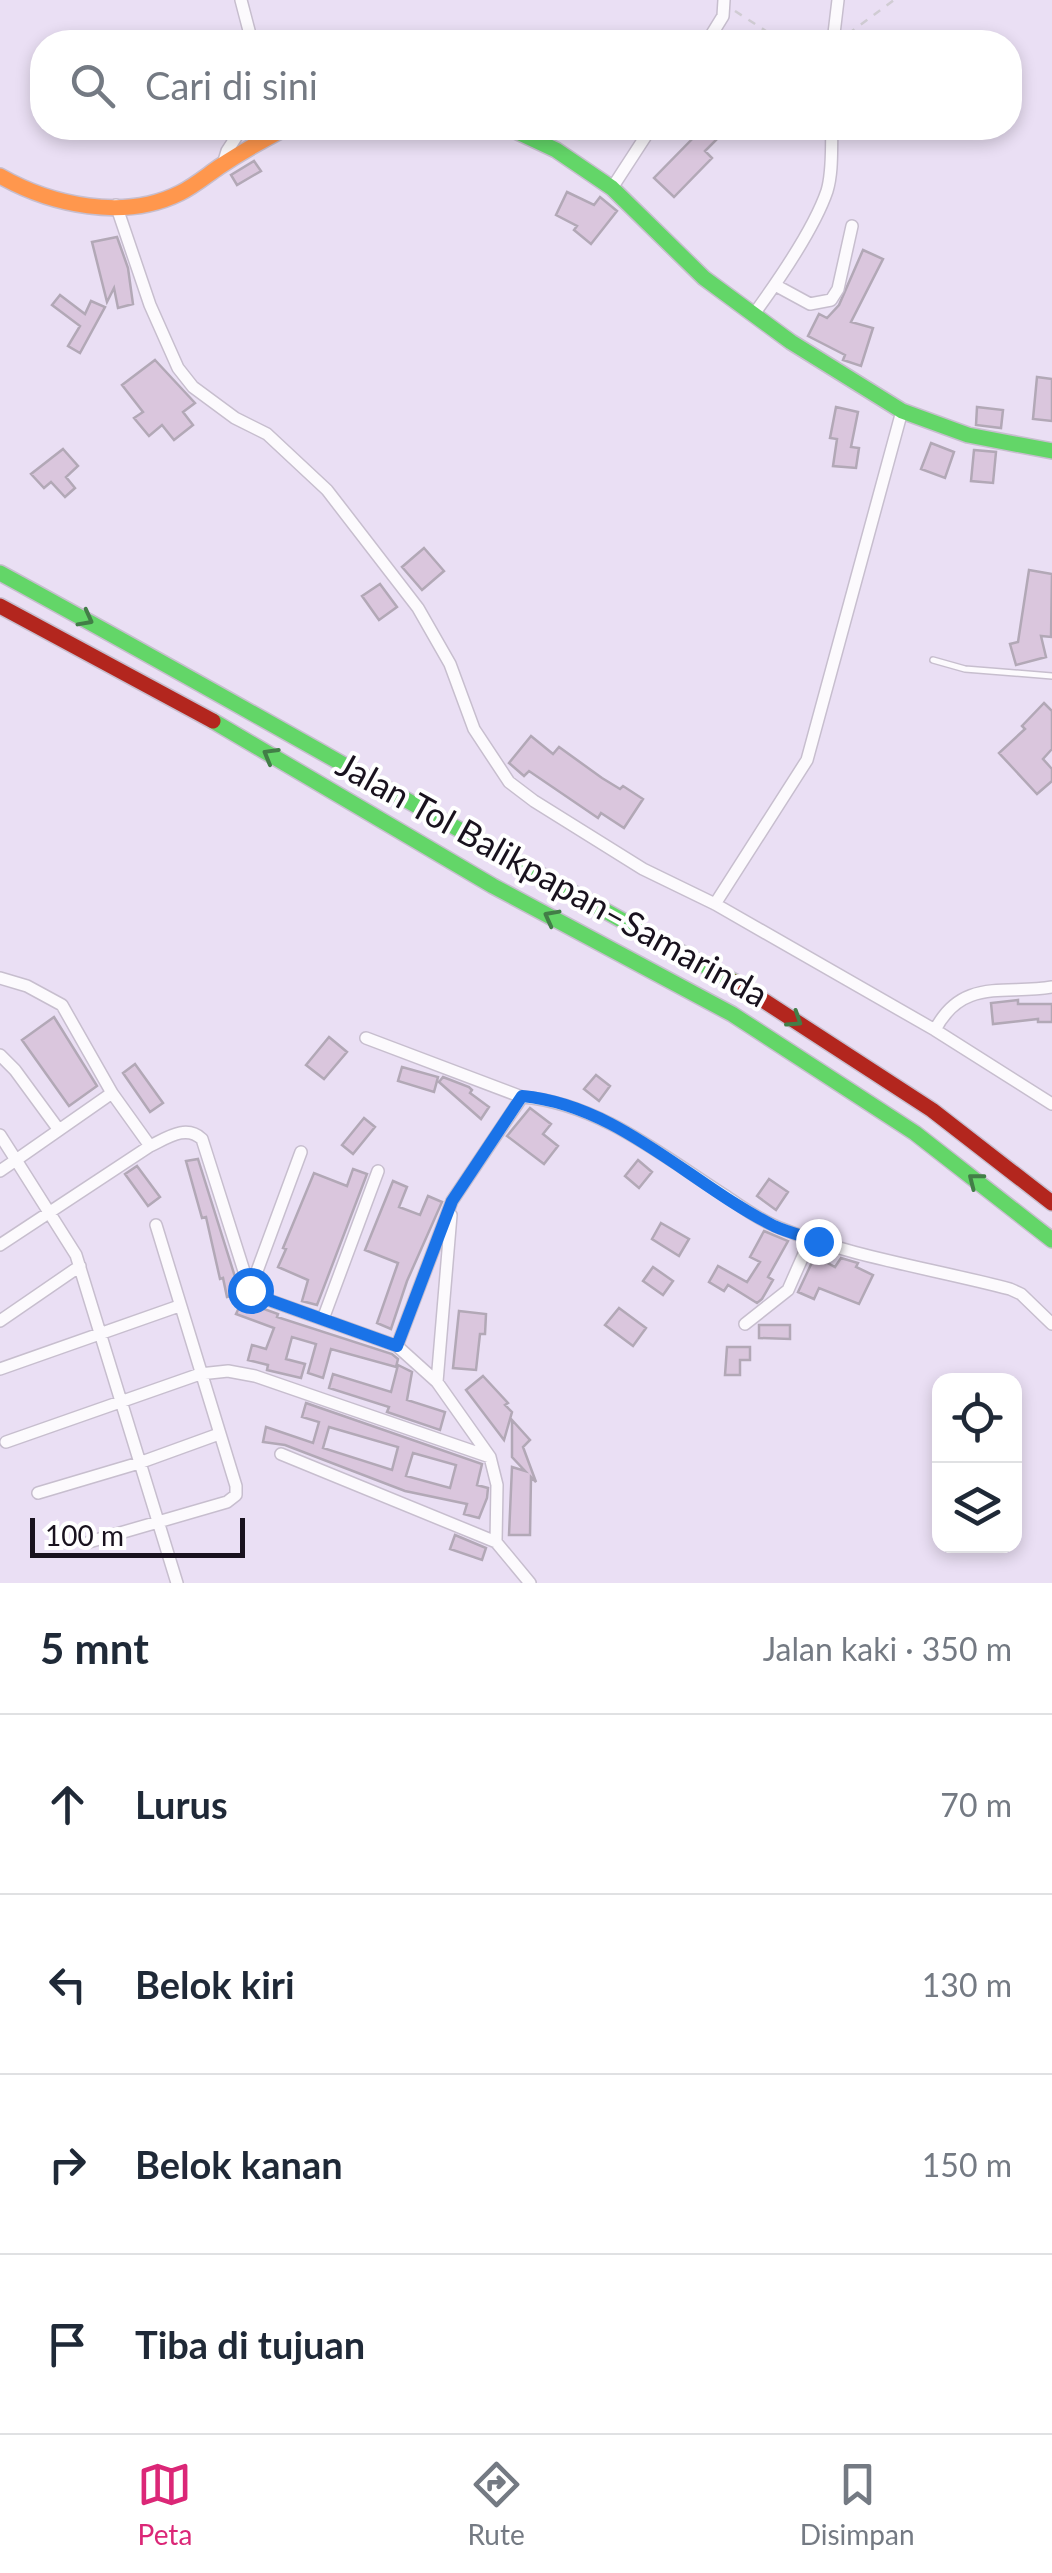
<!DOCTYPE html>
<html lang="id">
<head>
<meta charset="utf-8">
<style>
  body { margin:0; font-family:Lato,sans-serif; background:#f2f2f3; color:#1f2937 }
  .controls { position:absolute; right:30px; bottom:30px; display:grid; overflow:hidden; border-radius:20px; box-shadow:0 5px 15px #0003 }
  .controls button { width:90px; height:90px; display:grid; place-items:center; padding:0; border:0; border-bottom:2px solid #e0e1e3; background:#fff; color:#1f2937; font:50px sans-serif }
  .scale { position:absolute; left:30px; bottom:25px; width:215px; box-sizing:border-box; padding-left:10px; border:5px solid #19121e; border-top:0; font-size:28px; line-height:35px; white-space:nowrap; color:#19121e; -webkit-text-stroke:8px #fff; paint-order:stroke }
  .stop { position:absolute; width:30px; height:30px; margin:-22px; border:8px solid #1a73e8; border-radius:50%; background:#fff }
  .stop.end { background:#1a73e8; border-color:#fff; box-shadow:0 2px 10px #0008 }
  .list { margin:0; padding:0; list-style:none }
  h2 { display:flex; justify-content:space-between; align-items:center; height:130px; margin:0; padding:0 40px; font-size:42px }
  h2 small { font-size:32px; font-weight:400; color:#747a83 }
  .list li { display:grid; grid-template-columns:65px 1fr auto; gap:30px; align-items:center; box-sizing:border-box; height:180px; padding:0 40px; border-top:2px solid #e0e1e3 }
  .list b { display:block; font-size:38px; white-space:nowrap }
  .list em { font-size:32px; font-style:normal; color:#747a83 }
  .icon { flex:none; width:55px; height:55px; fill:none; stroke:currentColor; stroke-width:2; stroke-linecap:round; stroke-linejoin:round }
  .map { position:relative; flex:none; width:1052px; height:1583px; overflow:hidden }
  .search { position:absolute; background:#fff; box-shadow:0 5px 15px #0003; left:30px; right:30px; top:30px; height:110px; display:flex; align-items:center; gap:25px; box-sizing:border-box; padding:0 35px; border-radius:40px; color:#747a83; font-size:38px }
  .sheet { height:850px; background:#fff }
  nav { display:flex; justify-content:space-around; align-items:center; box-sizing:border-box; height:140px; border-top:2px solid #e0e1e3; background:#fff; font-size:28px; color:#747a83 }
  nav a { display:grid; justify-items:center; gap:5px }
  nav .on { color:#db2777 }
  .map>svg:first-child { display:block }
  .building { fill:#dac6dd; stroke:#b2a8b6; stroke-width:2.5; fill-rule:evenodd }
  .lines { fill:none; stroke-linecap:round; stroke-linejoin:round }
  .lane-casing { stroke:#c7bece; stroke-width:8 }
  .street-casing { stroke:#c7bece; stroke-width:14 }
  .fast-casing { stroke:#c7bece; stroke-width:18 }
  .slow-casing { stroke:#c7bece; stroke-width:18 }
  .jam-casing { stroke:#c7bece; stroke-width:18 }
  .path { stroke:#d0ccd3; stroke-width:2.5; stroke-dasharray:8 8; stroke-linecap:butt }
  .lane { stroke:#fcfafd; stroke-width:5 }
  .street { stroke:#fcfafd; stroke-width:11 }
  .fast { stroke:#63d668; stroke-width:15 }
  .slow { stroke:#ff974d; stroke-width:15 }
  .jam { stroke:#b3261e; stroke-width:15 }
  .oneway { stroke:#427e47 }
  .route { stroke:#1a73e8; stroke-width:12 }
  .labels { text-anchor:middle; stroke-width:8; stroke-linejoin:round; paint-order:stroke }
  .street-label { font-size:35px; fill:#19121e; stroke:#fff }
</style>
</head>
<body>
<div class="map">
<svg width="1052" height="1583" viewBox="0 0 1052 1583">
  <rect width="100%" height="100%" fill="#eadff4"/>
  <path class="building" d="M703,128H728L705,151L712,158L674,197L654,178Z
    M254,161L261,171L237,185L231,175Z
    M567,192L594,205L600,197L617,211L591,244L574,230L577,226L556,215Z
    M117,237L128,268L133,304L118,308L114,288L107,302L92,242Z
    M863,250L883,259L851,322L873,328L861,366L843,360L845,355L808,336L819,314L827,318L839,305Z
    M60,295L85,314L91,301L105,307L80,353L68,346L80,326L52,305Z
    M155,360L195,403L183,412L193,425L174,440L162,425L149,436L134,418L143,412L122,385Z
    M1037,377L1052,379V421L1033,419Z
    M836,407L858,412L851,447L859,448L856,468L833,466L837,439L830,438Z
    M977,407L1003,410L1001,428L976,425Z
    M931,443L954,452L945,478L921,469Z
    M63,449L78,466L66,477L75,488L65,497L51,482L44,488L31,474Z
    M974,450L996,452L993,483L971,481Z
    M424,548L444,571L422,590L402,567Z
    M1029,570L1052,574L1051,637L1041,636L1046,657L1016,665L1010,644L1018,642Z
    M380,584L397,607L379,620L362,596Z
    M1044,703L1052,711V749L1043,759L1052,769V781L1037,794L999,753L1025,729L1022,726Z
    M531,736L553,754L559,747L602,778L620,789L623,786L643,799L624,828L601,813L598,818L529,771L524,776L509,763Z
    M1018,1000V1004H1052V1022H1038V1019L993,1024L991,1003Z
    M54,1017L97,1086L69,1106L22,1040Z
    M329,1037L347,1052L324,1079L306,1065Z
    M135,1064L163,1103L150,1112L123,1073Z
    M402,1067L438,1077L434,1092L398,1081Z
    M596,1075L610,1086L599,1101L584,1089Z
    M443,1077L469,1087L472,1090L470,1093L489,1107L481,1119L439,1082Z
    M530,1108L551,1124L543,1134L558,1146L544,1164L507,1136Z
    M364,1118L375,1127L353,1154L342,1145Z
    M198,1159L236,1280L242,1294L227,1297L223,1278L220,1279L206,1217L202,1218L186,1161Z
    M638,1160L652,1172L639,1188L625,1176Z
    M137,1166L160,1197L148,1206L125,1174Z
    M353,1169L367,1174L317,1305L302,1301L308,1280L278,1267L286,1249L283,1248L314,1173L347,1186Z
    M769,1179L788,1192L776,1210L757,1196Z
    M393,1181L407,1187L399,1207L420,1215L428,1196L442,1202L407,1281L391,1329L377,1323L398,1263L365,1250Z
    M661,1223L689,1239L679,1256L652,1239Z
    M764,1231L788,1241L768,1277L773,1280L762,1299L757,1303L728,1285L724,1291L709,1282L718,1266L747,1282L760,1262L750,1257Z
    M815,1256L835,1267L841,1258L858,1263L856,1267L873,1275L859,1304L819,1288L814,1299L798,1292Z
    M653,1267L673,1281L663,1295L643,1281Z
    M242,1301L278,1314L277,1317L392,1354L398,1359L396,1367L331,1349L323,1378L308,1373L316,1344L292,1337L286,1359L305,1364L301,1378L267,1370L268,1365L248,1360L252,1345L266,1349L274,1328L236,1314Z
    M619,1308L646,1328L633,1346L605,1325Z
    M459,1311L486,1314L485,1334H480L476,1370L453,1368Z
    M759,1325H790V1339L759,1338Z
    M727,1347H750V1360H740V1375H725Z
    M398,1365L412,1372L407,1400L445,1412L440,1430L387,1412L389,1407L329,1388L333,1374L391,1392Z
    M483,1376L508,1403L505,1405L512,1412L504,1440L466,1390Z
    M306,1403L482,1464L477,1485L488,1488L487,1498L479,1518L464,1514L467,1504L405,1491L285,1445L263,1442L266,1427L313,1443L319,1422L302,1417ZM329,1427L398,1447L392,1470L323,1448ZM413,1453L456,1465L450,1488L406,1476Z
    M512,1420L530,1440L523,1447L536,1482L531,1477L530,1535H509L512,1467L525,1471L512,1457Z
    M455,1535L486,1548L482,1560L450,1549Z"/>
  <g class="lines">
    <g class="lane-casing">
      <path id="lane" d="M933,660L965,669L1052,676"/>
    </g>
    <g class="street-casing">
      <path id="street" d="M241,0L252,42
        M707,42L723,16L724,0
        M833,42L838,0
        M223,164L227,151L242,128
        M612,188L651,128
        M116,205L150,305L178,368L193,387L235,418L267,434L327,490L418,608L450,664L474,729L509,782L534,801L643,869L715,904L935,1030C962,977 1006,995 1052,987
        M775,285L810,304L831,300L838,289L852,226
        M754,314C778,281 814,229 827,191C833,171 831,148 832,128
        M715,904L807,760L902,411
        M0,978L27,986L62,1005L112,1093L16,1160L76,1255L177,1583
        M935,1030L1052,1104
        M366,1038L522,1097
        M0,1055L15,1070L59,1130
        M0,1135L16,1160L0,1171
        M150,1146C167,1138 186,1124 202,1139L250,1290L263,1298L397,1346L437,1382L490,1457L497,1485L496,1542L530,1583
        M0,1245L150,1146L112,1093
        M250,1290L301,1152
        M323,1319L378,1171
        M0,1321L80,1266
        M745,1324L788,1290L811,1238
        M397,1346L452,1201L522,1097C599,1103 664,1157 727,1197C743,1208 761,1221 780,1228C852,1257 934,1269 1010,1289L1021,1294L1052,1324
        M0,1369L179,1306
        M437,1382L451,1215
        M6,1442L200,1374L228,1371L255,1376L490,1457
        M281,1454L496,1542
        M38,1493L139,1463L219,1434
        M89,1542L227,1502L236,1495V1486L156,1225"/>
    </g>
    <g class="fast-casing">
      <path id="fast" d="M509,128L556,150L612,188L704,278L791,342L902,411L968,435L1052,451
        M0,573C246,707 488,849 735,982
        M213,721L493,886L732,1014L915,1133L1052,1240"/>
    </g>
    <g class="slow-casing">
      <path id="slow" d="M0,176C51,205 124,221 180,193C194,186 206,176 219,167C240,153 263,140 286,128"/>
    </g>
    <g class="jam-casing">
      <path id="jam" d="M0,606L213,721
        M735,982L932,1110L1052,1203"/>
    </g>
    <path class="path" d="M735,11L783,42
      M848,34L894,0"/>
    <use href="#lane" class="lane"/>
    <use href="#street" class="street"/>
    <use href="#fast" class="fast"/>
    <use href="#slow" class="slow"/>
    <use href="#jam" class="jam"/>
  </g>
  <defs><path id="oneway-chevron" d="M-2-3.5L2.5 0L-2 3.5" fill="none" stroke-width="1.6" stroke-linecap="round" stroke-linejoin="round" transform="scale(2.5)"/></defs>
  <g class="oneway">
    <use href="#oneway-chevron" transform="translate(86 619) rotate(28)"/>
    <use href="#oneway-chevron" transform="translate(270 755) rotate(-150)"/>
    <use href="#oneway-chevron" transform="translate(551 917) rotate(-152)"/>
    <use href="#oneway-chevron" transform="translate(795 1020) rotate(33)"/>
    <use href="#oneway-chevron" transform="translate(975 1180) rotate(-142)"/>
  </g>
  <g class="lines">
    <path class="route" d="M250,1290L258,1296L397,1346L452,1201L522,1096C619,1105 690,1184 774,1226C787,1232 803,1236 818,1241"/>
  </g>
  <g class="labels">
    <g class="street-label">
      <text transform="translate(552 880) rotate(29)" y="12">Jalan Tol Balikpapan–Samarinda</text>
    </g>
  </g>
</svg>
<div class="controls">
<button><svg class="icon" aria-label="locate" viewBox="0 0 24 24"><circle cx="12" cy="12" r="6"/><path d="M12 2v4M12 18v4M2 12h4M18 12h4"/></svg></button>
<button><svg class="icon" aria-label="layers" viewBox="0 0 24 24"><path d="M12 4l9 5-9 5-9-5zM3 14l9 5 9-5"/></svg></button>
</div>
<div class="scale">100 m</div>
<div class="stop" style="left:250px;top:1290px"></div>
<div class="stop end" style="left:818px;top:1241px"></div>
<div class="search"><svg class="icon" aria-label="search" viewBox="0 0 24 24"><circle cx="10" cy="10" r="6"/><path d="M15 15l6 6"/></svg>Cari di sini</div>
</div>
<section class="sheet">
<h2>5 mnt<small>Jalan kaki · 350 m</small></h2>
<ul class="list">
<li><svg class="icon" aria-label="ahead" viewBox="0 0 24 24"><path d="M12 20V5M6 11l6-6 6 6"/></svg><div><b>Lurus</b></div><em>70 m</em></li>
<li><svg class="icon" aria-label="left" viewBox="0 0 24 24"><path d="M17 20v-9H6M10 6l-5 5 5 5"/></svg><div><b>Belok kiri</b></div><em>130 m</em></li>
<li><svg class="icon" aria-label="right" viewBox="0 0 24 24"><path d="M7 20v-9h11M14 6l5 5-5 5"/></svg><div><b>Belok kanan</b></div><em>150 m</em></li>
<li><svg class="icon" aria-label="arrive" viewBox="0 0 24 24"><path d="M6 21V4h12l-3 4 3 4H6"/></svg><div><b>Tiba di tujuan</b></div></li>
</ul>
</section>
<nav>
<a class="on"><svg class="icon" aria-label="map" viewBox="0 0 24 24"><path d="M3 6l6-2 6 2 6-2v14l-6 2-6-2-6 2zM9 4v14M15 6v14"/></svg>Peta</a>
<a><svg class="icon" aria-label="directions" viewBox="0 0 24 24"><path d="M12 3l9 9-9 9-9-9zM9 14v-3h6M13 9l2 2-2 2"/></svg>Rute</a>
<a><svg class="icon" aria-label="saved" viewBox="0 0 24 24"><path d="M7 4h10v16l-5-4-5 4z"/></svg>Disimpan</a>
</nav>
</body>
</html>
